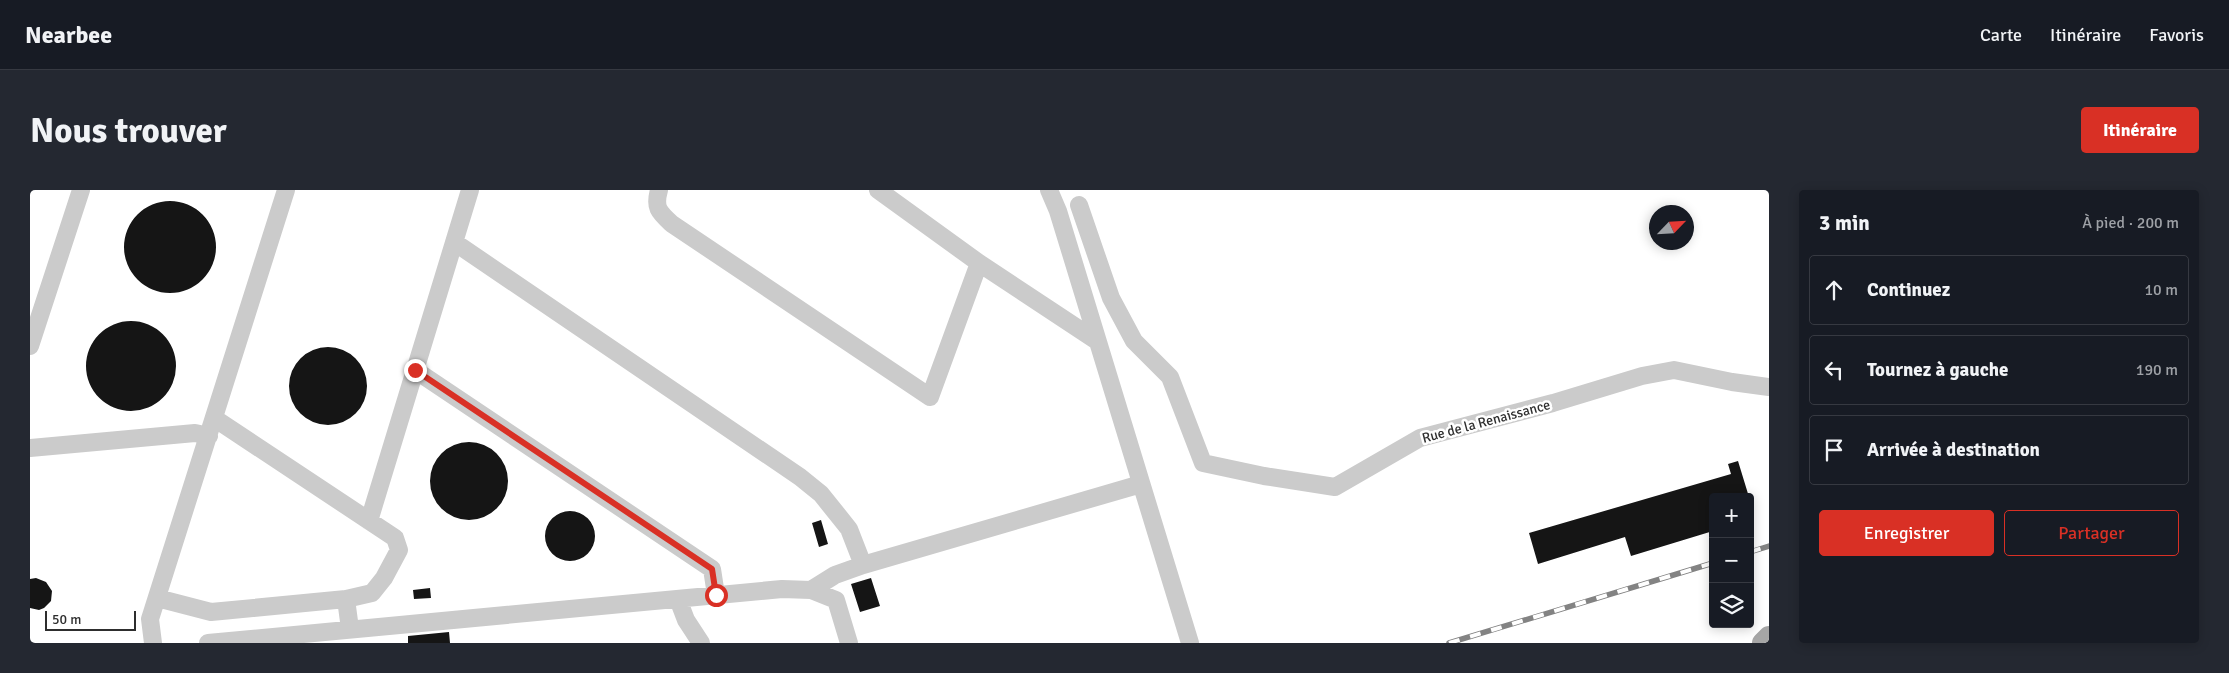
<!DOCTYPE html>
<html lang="fr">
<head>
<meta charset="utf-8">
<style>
  body { margin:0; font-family:Signika,sans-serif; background:#242831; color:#f1f3f6 }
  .controls { position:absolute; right:15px; bottom:15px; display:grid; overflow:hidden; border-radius:5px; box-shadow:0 2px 12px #0003 }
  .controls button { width:45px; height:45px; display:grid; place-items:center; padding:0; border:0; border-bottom:1px solid #363941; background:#171b24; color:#f1f3f6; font:25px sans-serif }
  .compass { position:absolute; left:1619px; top:15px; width:45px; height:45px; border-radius:50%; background:#171b24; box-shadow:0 2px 12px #0003; rotate:65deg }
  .scale { position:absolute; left:15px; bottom:12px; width:91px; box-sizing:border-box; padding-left:5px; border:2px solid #2e2e2e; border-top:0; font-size:14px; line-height:18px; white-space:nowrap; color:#2e2e2e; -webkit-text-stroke:4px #fff; paint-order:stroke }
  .stop { position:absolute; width:15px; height:15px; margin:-11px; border:4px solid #d93025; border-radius:50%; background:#fff }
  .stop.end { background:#d93025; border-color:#fff; box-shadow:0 1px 5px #0008 }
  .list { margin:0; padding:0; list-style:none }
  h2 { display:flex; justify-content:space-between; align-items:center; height:65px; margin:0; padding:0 20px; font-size:21px }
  h2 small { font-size:16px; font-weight:400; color:#9ea1a6 }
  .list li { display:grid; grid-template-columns:32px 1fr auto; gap:15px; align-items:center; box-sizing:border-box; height:70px; margin:0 10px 10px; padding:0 10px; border:1px solid #363941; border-radius:5px }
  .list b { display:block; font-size:19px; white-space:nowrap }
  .list em { font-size:16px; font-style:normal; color:#9ea1a6 }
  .actions { display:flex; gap:10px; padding:15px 20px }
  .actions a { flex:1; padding:11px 0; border:1px solid #d93025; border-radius:5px; text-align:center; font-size:18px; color:#d93025 }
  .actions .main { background:#d93025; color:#fff }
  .icon { flex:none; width:28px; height:28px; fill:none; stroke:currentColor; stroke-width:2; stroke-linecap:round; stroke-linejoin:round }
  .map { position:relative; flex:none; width:1739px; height:453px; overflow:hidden; border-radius:5px }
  header { display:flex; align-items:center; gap:30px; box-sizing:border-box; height:70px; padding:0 25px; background:#171b24; border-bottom:1px solid #363941 }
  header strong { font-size:24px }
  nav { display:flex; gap:28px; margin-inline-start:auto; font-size:18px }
  .intro { display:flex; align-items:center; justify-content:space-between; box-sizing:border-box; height:120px; padding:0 30px }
  h1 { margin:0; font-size:35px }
  .button { padding:12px 22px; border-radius:5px; background:#d93025; color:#fff; font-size:18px; font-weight:700 }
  main { display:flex; gap:30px; padding:0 30px }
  aside { flex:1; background:#171b24; border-radius:5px; box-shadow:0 2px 12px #0003 }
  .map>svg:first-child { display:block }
  .building { fill:#151515 }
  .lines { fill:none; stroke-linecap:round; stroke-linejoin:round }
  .minor { stroke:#cbcbcb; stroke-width:18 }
  .major { stroke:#a6a6a6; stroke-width:22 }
  .rail-casing { stroke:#838383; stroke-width:5.5 }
  .rail { stroke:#fff; stroke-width:4; stroke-dasharray:11; stroke-linecap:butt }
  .route { stroke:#d93025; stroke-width:6 }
  .labels { text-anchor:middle; stroke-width:5; stroke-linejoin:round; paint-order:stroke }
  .street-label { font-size:14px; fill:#2e2e2e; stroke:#fff }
</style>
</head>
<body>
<header>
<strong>Nearbee</strong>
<nav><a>Carte</a><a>Itinéraire</a><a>Favoris</a></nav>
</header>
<div class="intro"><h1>Nous trouver</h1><a class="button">Itinéraire</a></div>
<main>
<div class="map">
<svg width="1739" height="453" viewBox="0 0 1739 453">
  <rect width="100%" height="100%" fill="#fff"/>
  <path class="building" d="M94 57a46 46 0 1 1 92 0a46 46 0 1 1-92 0Z
    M56 176a45 45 0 1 1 90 0a45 45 0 1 1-90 0Z
    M259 196a39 39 0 1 1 78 0a39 39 0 1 1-78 0Z
    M400 291a39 39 0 1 1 78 0a39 39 0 1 1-78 0Z
    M1708,271L1719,307H1683V341L1601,366L1595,347L1508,374L1499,343L1701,284L1698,274Z
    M515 346a25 25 0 1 1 50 0a25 25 0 1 1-50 0Z
    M791,330L798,354L789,357L782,333Z
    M6,388L16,392L22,401L21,411L14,418L9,420L0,418V389Z
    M841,388L850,416L830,422L821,394Z
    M400,398L401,408L384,409L383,400Z
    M419,442L420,453H378V446Z"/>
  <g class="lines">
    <path class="minor" d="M629,0C624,18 629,22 642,34L900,207L949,73
      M848,0L949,73L1067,151
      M1019,0L1028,21L1160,453
      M1049,15L1081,108L1104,151L1140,187L1173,273L1234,286L1305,297L1390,248L1523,213L1612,186L1644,180L1702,192L1739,197
      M424,52L770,287L791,304L819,339L833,375L805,385L781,400
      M0,156L51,0
      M385,180L682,379L686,405
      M0,258L165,243L179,246
      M339,331L440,0
      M833,375L1111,294
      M127,408L181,422L316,409L342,403L354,388L369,360L365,348L184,228
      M316,409L320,439
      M648,409L656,430L671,453
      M123,453L120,429L256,0
      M178,453L752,399L781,400L806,410L819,453"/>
    <path class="major" d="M1733,453L1739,447"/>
    <g class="rail-casing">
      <path id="rail" d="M1720,362L1739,356
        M1419,453L1683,373"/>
    </g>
    <use href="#rail" class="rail"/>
  </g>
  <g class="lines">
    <path class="route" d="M385,180L682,379L686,405"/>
  </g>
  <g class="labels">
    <g class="street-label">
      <text transform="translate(1456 231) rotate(-15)" y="5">Rue de la Renaissance</text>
    </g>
  </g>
</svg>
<div class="controls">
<button>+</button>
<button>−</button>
<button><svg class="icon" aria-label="layers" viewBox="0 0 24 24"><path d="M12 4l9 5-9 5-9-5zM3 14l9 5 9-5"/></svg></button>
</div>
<svg class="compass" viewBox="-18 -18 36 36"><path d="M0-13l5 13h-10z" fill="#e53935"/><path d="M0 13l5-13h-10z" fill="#9ea1a6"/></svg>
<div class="scale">50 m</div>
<div class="stop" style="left:686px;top:405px"></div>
<div class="stop end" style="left:385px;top:180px"></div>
</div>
<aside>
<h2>3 min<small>À pied · 200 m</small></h2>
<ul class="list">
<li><svg class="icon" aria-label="ahead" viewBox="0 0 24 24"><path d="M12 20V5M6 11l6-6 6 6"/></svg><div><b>Continuez</b></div><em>10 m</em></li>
<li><svg class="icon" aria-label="left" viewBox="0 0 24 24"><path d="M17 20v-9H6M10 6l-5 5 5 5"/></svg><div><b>Tournez à gauche</b></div><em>190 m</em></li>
<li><svg class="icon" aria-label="arrive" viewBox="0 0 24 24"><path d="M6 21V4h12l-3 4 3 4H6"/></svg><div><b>Arrivée à destination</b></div></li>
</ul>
<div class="actions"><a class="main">Enregistrer</a><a>Partager</a></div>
</aside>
</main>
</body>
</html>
